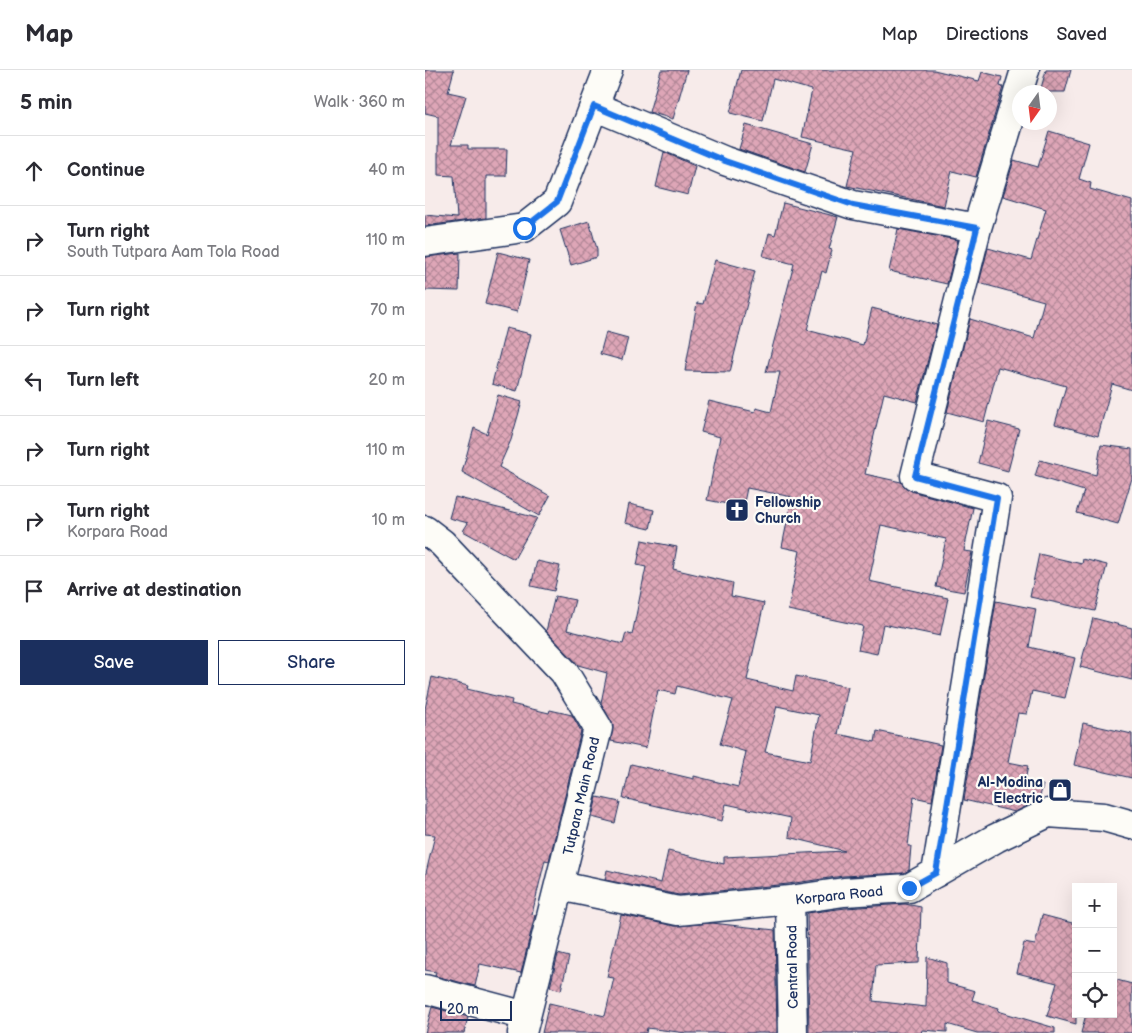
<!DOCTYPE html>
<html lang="en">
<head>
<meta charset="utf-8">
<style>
  body { margin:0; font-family:"Balsamiq Sans",sans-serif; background:#f7f7f7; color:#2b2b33 }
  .controls { position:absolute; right:15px; bottom:15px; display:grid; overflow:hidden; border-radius:0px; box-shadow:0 5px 20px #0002 }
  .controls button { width:45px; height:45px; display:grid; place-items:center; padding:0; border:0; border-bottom:1px solid #e1e1e2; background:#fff; color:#2b2b33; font:25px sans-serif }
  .compass { position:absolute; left:587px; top:15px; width:45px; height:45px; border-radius:50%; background:#fff; box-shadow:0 5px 20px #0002; rotate:194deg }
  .scale { position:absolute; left:15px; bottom:12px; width:72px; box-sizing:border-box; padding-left:5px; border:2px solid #1b2f5e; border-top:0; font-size:14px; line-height:18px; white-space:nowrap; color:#1b2f5e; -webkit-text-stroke:4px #fdfcf7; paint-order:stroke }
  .stop { position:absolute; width:15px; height:15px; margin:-11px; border:4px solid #1a73e8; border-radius:50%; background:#fff }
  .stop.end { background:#1a73e8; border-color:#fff; box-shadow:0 1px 5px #0008 }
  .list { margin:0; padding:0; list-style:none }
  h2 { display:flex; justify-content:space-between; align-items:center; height:65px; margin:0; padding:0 20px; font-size:21px }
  h2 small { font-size:16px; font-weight:400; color:#7c7c81 }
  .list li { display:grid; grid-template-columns:32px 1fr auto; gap:15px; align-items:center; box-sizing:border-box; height:70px; padding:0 20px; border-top:1px solid #e1e1e2 }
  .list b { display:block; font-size:19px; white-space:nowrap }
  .list p { margin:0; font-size:16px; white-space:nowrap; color:#7c7c81 }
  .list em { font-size:16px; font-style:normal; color:#7c7c81 }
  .actions { display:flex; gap:10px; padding:15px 20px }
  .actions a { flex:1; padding:11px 0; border:1px solid #1b2f5e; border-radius:0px; text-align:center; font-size:18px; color:#1b2f5e }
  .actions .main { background:#1b2f5e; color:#fff }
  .icon { flex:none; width:28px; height:28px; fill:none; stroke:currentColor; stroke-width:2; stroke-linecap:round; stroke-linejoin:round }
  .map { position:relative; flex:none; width:707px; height:963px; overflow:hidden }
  header { display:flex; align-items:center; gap:30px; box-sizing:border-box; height:70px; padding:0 25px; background:#fff; border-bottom:1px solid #e1e1e2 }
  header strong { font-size:24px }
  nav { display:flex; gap:28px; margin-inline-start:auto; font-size:18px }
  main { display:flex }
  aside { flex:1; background:#fff }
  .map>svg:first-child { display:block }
  .building { fill:url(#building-cross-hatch); stroke:#1b2f5e; fill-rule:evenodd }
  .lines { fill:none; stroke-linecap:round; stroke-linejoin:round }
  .minor-casing { stroke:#1b2f5e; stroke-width:31 }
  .minor { stroke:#fdfcf7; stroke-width:28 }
  .route { stroke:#1a73e8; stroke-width:6 }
  .labels { text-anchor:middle; stroke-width:4.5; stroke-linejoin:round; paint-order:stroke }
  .poi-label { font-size:14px; font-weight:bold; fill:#1b2f5e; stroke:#fdfcf7; text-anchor:start }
  .street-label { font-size:14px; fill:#1b2f5e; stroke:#fdfcf7 }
</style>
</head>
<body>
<header>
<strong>Map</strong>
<nav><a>Map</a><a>Directions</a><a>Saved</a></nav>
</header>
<main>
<aside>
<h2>5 min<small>Walk · 360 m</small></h2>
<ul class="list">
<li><svg class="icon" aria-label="ahead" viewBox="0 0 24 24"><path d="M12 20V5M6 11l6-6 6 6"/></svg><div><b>Continue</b></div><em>40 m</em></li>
<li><svg class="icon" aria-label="right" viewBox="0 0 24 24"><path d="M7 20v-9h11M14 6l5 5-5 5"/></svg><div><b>Turn right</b><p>South Tutpara Aam Tola Road</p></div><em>110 m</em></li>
<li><svg class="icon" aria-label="right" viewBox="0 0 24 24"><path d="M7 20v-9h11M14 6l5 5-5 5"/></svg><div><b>Turn right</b></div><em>70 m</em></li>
<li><svg class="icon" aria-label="left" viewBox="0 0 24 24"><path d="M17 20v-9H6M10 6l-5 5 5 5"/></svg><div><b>Turn left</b></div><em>20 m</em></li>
<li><svg class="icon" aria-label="right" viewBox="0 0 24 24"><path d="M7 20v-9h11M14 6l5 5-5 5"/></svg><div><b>Turn right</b></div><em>110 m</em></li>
<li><svg class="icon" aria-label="right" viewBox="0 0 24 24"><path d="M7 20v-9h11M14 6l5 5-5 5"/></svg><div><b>Turn right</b><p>Korpara Road</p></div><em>10 m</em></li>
<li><svg class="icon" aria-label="arrive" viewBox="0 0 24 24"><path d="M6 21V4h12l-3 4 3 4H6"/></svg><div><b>Arrive at destination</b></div></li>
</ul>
<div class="actions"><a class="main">Save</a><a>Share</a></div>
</aside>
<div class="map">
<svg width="707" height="963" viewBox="0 0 707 963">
  <defs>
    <pattern id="building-cross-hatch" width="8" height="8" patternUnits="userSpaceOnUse" patternTransform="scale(1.25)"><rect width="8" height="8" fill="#dea6b7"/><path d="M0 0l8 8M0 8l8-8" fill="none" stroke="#b38898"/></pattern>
  </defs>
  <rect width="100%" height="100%" fill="#f7ebea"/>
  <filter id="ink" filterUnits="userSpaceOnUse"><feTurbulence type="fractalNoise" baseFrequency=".02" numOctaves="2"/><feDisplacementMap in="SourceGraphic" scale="10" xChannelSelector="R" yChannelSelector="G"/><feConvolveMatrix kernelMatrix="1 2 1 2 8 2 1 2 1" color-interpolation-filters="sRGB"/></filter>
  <g filter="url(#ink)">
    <path class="building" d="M0,0H29L23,22L41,26L26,75H43V79H82L81,106H61V148L0,156V145L32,148L29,106L13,105V46L0,43Z
      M236,0H262L248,49L224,42Z
      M316,0H509L554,11L557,2L577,7L575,16L578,17L551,107L527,101L519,136L422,116L431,79L377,67L387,20L348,9L338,51L305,43Z
      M621,0H646L640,22H615Z
      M321,55L388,74L380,102L314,79Z
      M624,61L664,73L654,109L666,113L665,119L707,131V320L687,314L673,366L630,354L641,316L573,297L559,352L522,342L545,249L609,268L619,231L554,213L563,178L606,190L621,139L578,126L589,90L613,97Z
      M239,82L270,96L263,125L231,117Z
      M358,133L413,147L404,179L407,180L401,203L397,201L382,260L438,275L447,238L512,255L492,332L459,323L440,404L476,412L486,421L548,438L539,481L547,482L539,522L511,517L521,469L456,455L444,511L523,528L515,566L458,554L452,584L433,580L438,556L363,540L375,481L357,477L367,427L322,418L318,437L282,430L295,367L276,362L284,331L330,342L331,338L346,342L355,302H341L369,194L338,186L344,163L350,165Z
      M164,151L172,179V187L146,195L135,160Z
      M473,159L533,170L522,214L464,201Z
      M73,182L104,190L92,242L60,234Z
      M35,183L34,221L0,220V187Z
      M290,190L330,201L305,302L260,301L272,233L278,234Z
      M81,258L106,264L92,321L67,314Z
      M181,262L203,268L197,290L175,284Z
      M73,325L97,332L86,370L74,397L125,426L114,446L37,402L49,358L62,364Z
      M563,351L594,359L583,401L553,393Z
      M676,375L707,379V408L693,454L652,443L659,421L610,406L615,390L671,405Z
      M30,427L112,448L89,489L38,461L43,453L24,448Z
      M204,434L229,440L225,459L200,453Z
      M217,470L252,477L248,499L308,513L306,526L339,533L322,610L368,621L371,606L423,617L413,664L450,672L452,661L516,675L507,731L489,727L483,776H486L484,800L479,803L418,806L363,814L254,825L180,810L182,800L236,813L243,781L299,794V787L420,781L364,767L366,748L301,734L297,751L198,728L206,694L269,709V706L313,717L321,682L295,674L308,630L252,616L250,624L233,620L221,678L186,671L188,655L176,633L182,603L153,595L121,561L130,526L150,530L142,560L198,574L201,563L207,565L221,497L212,495ZM352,636L394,645L385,691L340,682Z
      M614,484L657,494L658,489L682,495L670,541L605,527Z
      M112,491L135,496L129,521L106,516Z
      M571,531L611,539L604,577L650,588L640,628L607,621L602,644L593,643L583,692L603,696L600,711L618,715L614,730L590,742L539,730Z
      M668,548L707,558V610L655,597Z
      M7,607L43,616L42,619L87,630L86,634L124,643L125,640L147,645L156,661L124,791L120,790L107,844L110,845L96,903L55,894L50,916L10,906L11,902L0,900V807L10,765L0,764V639Z
      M658,653L707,664V708L649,695Z
      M172,727L195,732L190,753L167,747Z
      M480,834L496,837L494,893L451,895L448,931L501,937L502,887L522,893V913L550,921L547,930L574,938L573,941L630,958V963H552L522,954V962L497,960L496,963H384L382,843L421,838Z
      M196,845L250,856L287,853L350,860L352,963H261L222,958L221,963H117L124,933L180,946L189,908L182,907Z
      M617,845L651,854V954L622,946L632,913L592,903L599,873L610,875Z
      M133,884L144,887L136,920L125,917Z
      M688,909L707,914V963H656L661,944H688Z
      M7,937L43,947L39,963H0Z"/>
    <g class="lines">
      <g class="minor-casing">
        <path id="minor" d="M169,36L300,91L428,135L552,158
          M0,172L99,158L132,132L183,0
          M0,460L17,473L139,602L173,658L97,963
          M511,803L572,428L490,406L552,158L600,0
          M135,816L253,841L365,830L419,822L484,818L571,768L623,743L679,747L707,755
          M365,830L368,963
          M0,919L101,946"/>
      </g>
      <use href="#minor" class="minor"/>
    </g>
  </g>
  <g class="lines" filter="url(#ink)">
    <path class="route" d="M99,158L132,132L169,36L300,91L428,135L552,158L490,406L572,428L511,803L484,818"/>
  </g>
  <defs>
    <g id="church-square" transform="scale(1.25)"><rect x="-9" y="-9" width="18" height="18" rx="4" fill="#1b2f5e" stroke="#fdfcf7"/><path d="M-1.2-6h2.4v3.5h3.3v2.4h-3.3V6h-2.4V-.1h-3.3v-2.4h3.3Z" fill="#fff"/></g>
    <g id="shop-square" transform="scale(1.25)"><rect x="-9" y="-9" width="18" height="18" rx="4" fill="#1b2f5e" stroke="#fdfcf7"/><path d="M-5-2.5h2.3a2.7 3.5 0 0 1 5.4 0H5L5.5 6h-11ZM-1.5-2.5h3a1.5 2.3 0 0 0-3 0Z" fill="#fff"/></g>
  </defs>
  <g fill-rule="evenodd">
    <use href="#church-square" x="312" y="440"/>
    <use href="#shop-square" x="635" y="720"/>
  </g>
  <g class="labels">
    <g class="poi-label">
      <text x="330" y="437">Fellowship<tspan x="330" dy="16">Church</tspan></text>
      <text x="618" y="717" text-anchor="end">Al-Modina<tspan x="618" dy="16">Electric</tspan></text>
    </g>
    <g class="street-label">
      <text transform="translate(156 726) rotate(-77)" y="5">Tutpara Main Road</text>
      <text transform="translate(414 825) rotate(-6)" y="5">Korpara Road</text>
      <text transform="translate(367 897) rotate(-91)" y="5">Central Road</text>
    </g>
  </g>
</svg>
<div class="controls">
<button>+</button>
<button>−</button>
<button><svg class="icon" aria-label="locate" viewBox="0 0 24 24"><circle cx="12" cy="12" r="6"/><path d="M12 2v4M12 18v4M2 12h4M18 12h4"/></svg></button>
</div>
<svg class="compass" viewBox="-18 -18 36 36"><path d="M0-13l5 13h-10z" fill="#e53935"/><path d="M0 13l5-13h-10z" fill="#7c7c81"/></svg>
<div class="scale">20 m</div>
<div class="stop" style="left:99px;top:158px"></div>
<div class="stop end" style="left:484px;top:818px"></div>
</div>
</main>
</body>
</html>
